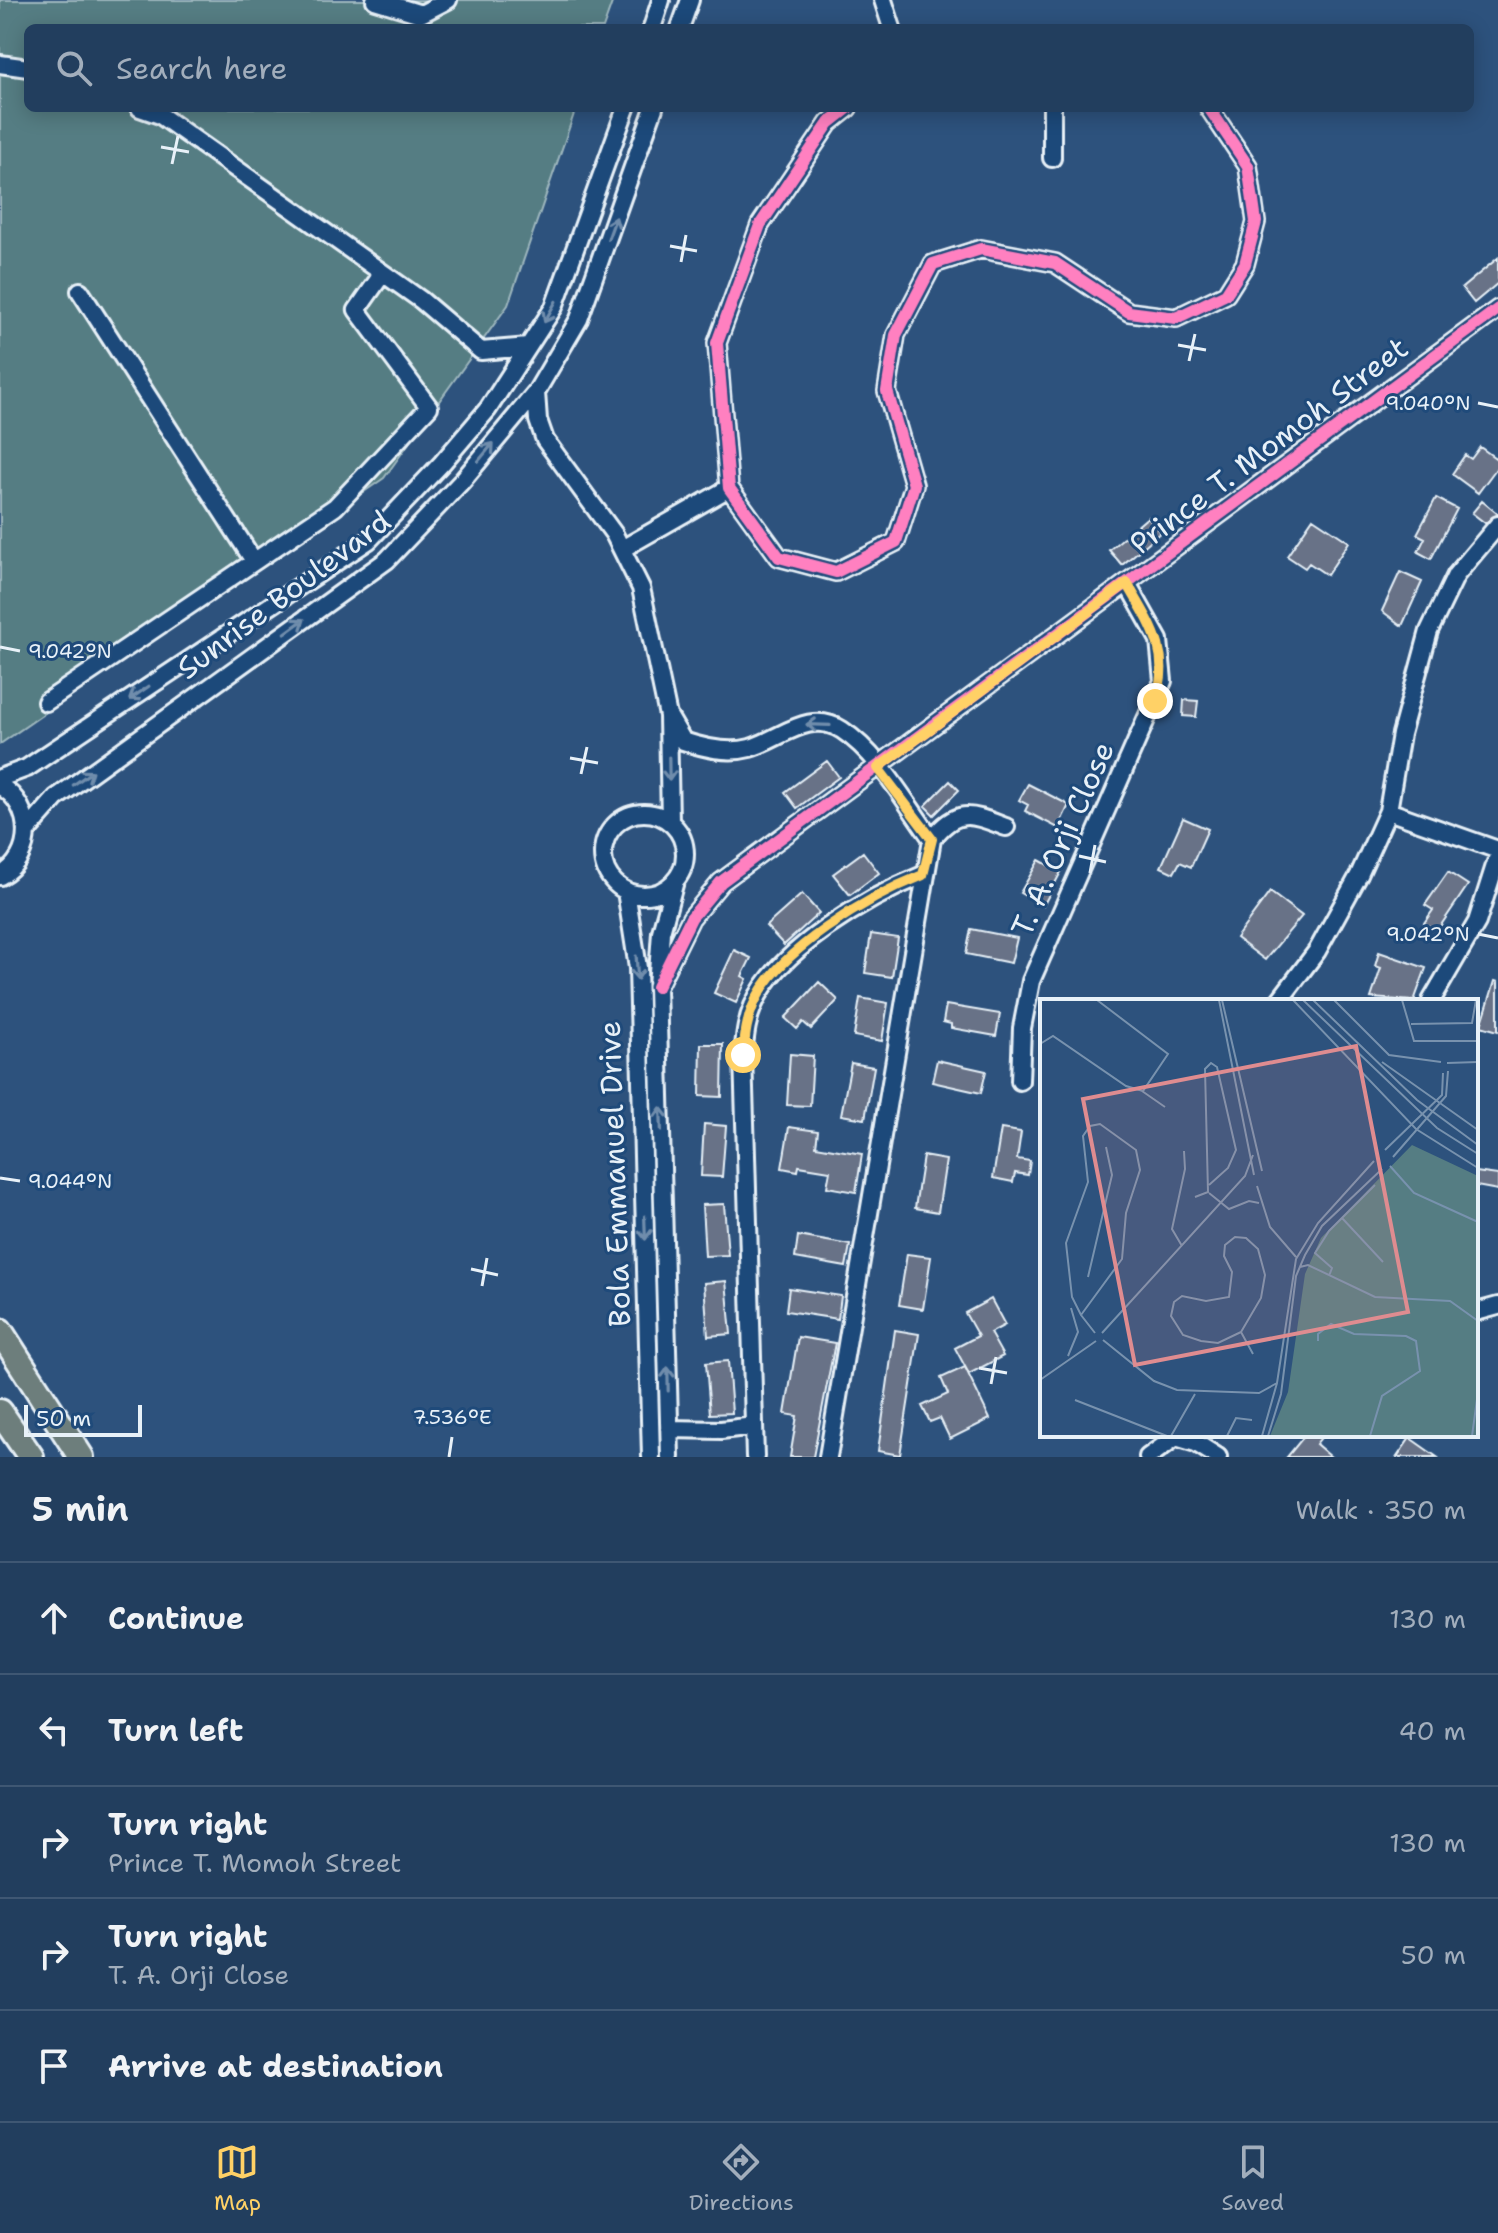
<!DOCTYPE html>
<html lang="en">
<head>
<meta charset="utf-8">
<style>
  body { margin:0; font-family:"Shantell Sans",sans-serif; background:#2a4564; color:#f1f3f6 }
  .scale { position:absolute; left:24px; bottom:20px; width:118px; box-sizing:border-box; padding-left:8px; border:4px solid #e8f1f8; border-top:0; font-size:22px; line-height:28px; white-space:nowrap; color:#e8f1f8; -webkit-text-stroke:6px #1f4a7a; paint-order:stroke }
  .stop { position:absolute; width:24px; height:24px; margin:-18px; border:6px solid #ffd166; border-radius:50%; background:#fff }
  .stop.end { background:#ffd166; border-color:#fff; box-shadow:0 2px 8px #0008 }
  .list { margin:0; padding:0; list-style:none }
  h2 { display:flex; justify-content:space-between; align-items:center; height:104px; margin:0; padding:0 32px; font-size:34px }
  h2 small { font-size:26px; font-weight:400; color:#a2aebc }
  .list li { display:grid; grid-template-columns:52px 1fr auto; gap:24px; align-items:center; box-sizing:border-box; height:112px; padding:0 32px; border-top:2px solid #3f5773 }
  .list b { display:block; font-size:30px; white-space:nowrap }
  .list p { margin:0; font-size:26px; white-space:nowrap; color:#a2aebc }
  .list em { font-size:26px; font-style:normal; color:#a2aebc }
  .icon { flex:none; width:44px; height:44px; fill:none; stroke:currentColor; stroke-width:2; stroke-linecap:round; stroke-linejoin:round }
  .map { position:relative; flex:none; width:1498px; height:1457px; overflow:hidden }
  .search { position:absolute; background:#223e5e; box-shadow:0 4px 20px #0003; left:24px; right:24px; top:24px; height:88px; display:flex; align-items:center; gap:20px; box-sizing:border-box; padding:0 28px; border-radius:12px; color:#a2aebc; font-size:30px }
  .sheet { height:664px; background:#223e5e }
  nav { display:flex; justify-content:space-around; align-items:center; box-sizing:border-box; height:112px; border-top:2px solid #3f5773; background:#223e5e; font-size:22px; color:#a2aebc }
  nav a { display:grid; justify-items:center; gap:4px }
  nav .on { color:#ffd166 }
  .map>svg:first-child { display:block }
  .grass { fill:#557d83; stroke:#9eb7be; stroke-width:2 }
  .building { fill:#677287; stroke:#e8f1f8; stroke-width:2 }
  .lines { fill:none; stroke-linecap:round; stroke-linejoin:round }
  .minor-casing { stroke:#e8f1f8; stroke-width:22 }
  .highway-casing { stroke:#e8f1f8; stroke-width:30 }
  .minor { stroke:#1f4a7a; stroke-width:16 }
  .highway { stroke:#6d7e7c; stroke-width:24 }
  .cycleway-casing { stroke:#1f4a7a; stroke-width:17 }
  .cycleway { stroke:#ff80c0; stroke-width:12 }
  .oneway { stroke:#6f8dac }
  .route { stroke:#ffd166; stroke-width:10 }
  .ticks { fill:none; stroke:#e8f1f8; stroke-width:3 }
  .labels { text-anchor:middle; stroke-width:6; stroke-linejoin:round; paint-order:stroke }
  .street-label { font-size:30px; fill:#e8f1f8; stroke:#1f4a7a }
  .inset-road { fill:none; stroke:#7892ae; stroke-width:2 }
  .view { fill:#df8c90; fill-opacity:0.15; stroke:#df8c90; stroke-width:4 }
  .inset-edge { fill:none; stroke:#e8f1f8; stroke-width:4 }
  .ticks-label { font-size:20px; text-anchor:middle; fill:#e8f1f8; stroke:#1f4a7a; stroke-width:6; stroke-linejoin:round; paint-order:stroke }
</style>
</head>
<body>
<div class="map">
<svg width="1498" height="1457" viewBox="0 0 1498 1457">
  <rect width="100%" height="100%" fill="#2d527d"/>
  <filter id="ink" filterUnits="userSpaceOnUse"><feTurbulence type="fractalNoise" baseFrequency=".0125" numOctaves="2"/><feDisplacementMap in="SourceGraphic" scale="16" xChannelSelector="R" yChannelSelector="G"/><feConvolveMatrix kernelMatrix="1 2 1 2 8 2 1 2 1" color-interpolation-filters="sRGB"/></filter>
  <g filter="url(#ink)">
    <path class="grass" d="M0,0H613L603,28H28V108H576L508,305L384,478L0,744Z"/>
    <path class="building" d="M1498,258V283L1474,303L1462,288Z
      M1480,447L1498,460V466L1478,493L1452,474L1465,455L1471,459Z
      M1436,498L1457,509L1431,559L1418,552L1425,538L1417,534Z
      M1482,501L1498,514L1485,523L1472,513Z
      M1148,517L1161,532L1122,565L1109,550Z
      M1313,518L1349,542L1327,575L1309,563L1305,568L1287,556Z
      M1400,572L1422,582L1402,626L1382,611Z
      M1184,700L1198,701L1196,717L1183,716Z
      M827,761L839,777L797,808L785,792Z
      M950,781L959,790L934,815L925,806Z
      M1028,784L1069,805L1058,828L1025,811L1028,805L1019,800Z
      M1183,818L1208,829L1191,867L1180,862L1174,873L1161,867Z
      M863,852L879,873L850,895L833,874Z
      M1039,860L1061,872L1043,906L1020,893Z
      M1448,872L1468,885L1437,931L1424,923L1433,910L1425,905Z
      M1270,892L1302,916L1265,960L1236,938Z
      M802,894L819,913L784,945L766,926Z
      M971,929L1017,938L1011,963L966,954Z
      M871,934L898,938L892,977L865,973Z
      M734,950L751,958L742,976L747,979L736,1003L714,993Z
      M1379,952L1426,968L1414,1001L1371,998L1381,968L1375,966Z
      M1495,981L1498,982V1031L1481,1026Z
      M819,982L838,1000L811,1029L803,1022L797,1029L785,1018Z
      M860,998L888,1003L882,1041L854,1036Z
      M946,1005L1000,1014L996,1036L951,1028V1024L943,1022Z
      M701,1044H723L722,1097L700,1096Z
      M790,1054L813,1056L810,1106L787,1105Z
      M937,1060L986,1071L981,1093L932,1082Z
      M851,1063L874,1067L865,1119L841,1115Z
      M704,1124L726,1126L722,1177L701,1176Z
      M789,1127L818,1131L816,1146L862,1154L856,1192L827,1187L830,1171L799,1166L798,1171L782,1168Z
      M1001,1129L1021,1132L1017,1159L1030,1161L1028,1175L1015,1173L1013,1182L993,1178Z
      M923,1156L946,1160L938,1212L915,1208Z
      M1476,1172L1498,1175V1190L1476,1186Z
      M724,1204L728,1255L705,1256L702,1205Z
      M798,1236L850,1245L846,1267L795,1258Z
      M907,1254L931,1257L923,1309L899,1305Z
      M726,1281L731,1334L708,1336L704,1283Z
      M789,1288L841,1296L838,1319L786,1311Z
      M991,1299L1005,1325L990,1333L1003,1356L969,1374L955,1348L978,1336L965,1313Z
      M895,1330L919,1334L900,1455L878,1451Z
      M798,1337L835,1343L813,1457H790L797,1416L785,1414Z
      M728,1361L732,1413L710,1414L706,1363Z
      M965,1367L990,1419L950,1439L940,1418L930,1422L922,1406L948,1394L941,1378Z
      M1305,1435H1323L1316,1444L1331,1457H1287Z
      M1410,1438L1437,1457H1397Z"/>
    <g class="lines">
      <g class="minor-casing">
        <path id="minor" d="M375,0L421,14L448,0
          M883,0L892,28
          M652,28L661,0
          M680,28L690,0
          M0,64L28,68
          M140,108L160,115L421,300L481,351L528,347
          M848,108L829,123L760,225L717,343L729,488L779,557L836,572L896,542L914,485L887,391L896,335L933,264L981,249L1055,263L1129,312L1176,318L1226,294L1245,264L1256,222L1248,166L1209,108
          M1052,158V108
          M80,291L254,561
          M536,392L538,420L545,440L614,534L641,588L668,716L670,822
          M622,549L729,488
          M46,702L335,507L429,407L357,310L383,273
          M669,717L683,741C704,748 728,754 750,748C781,739 809,709 842,730C879,754 906,804 932,839
          M0,778L27,768L369,540L442,463L488,409L554,307L626,108
          M0,786C34,805 35,857 0,876
          M1388,811L1498,850
          M603 854a41 41 0 1 1 82 0a41 41 0 1 1-82 0Z
          M27,831L56,798L387,560L462,481L536,392L579,319L654,108
          M626,891L638,968L651,1457
          M657,987L691,918L721,882L1498,309
          M1279,1001L1317,951L1359,875L1388,811L1401,734L1429,631L1456,575L1498,525
          M1431,1001L1477,922L1498,856
          M1020,1081L1022,1028L1031,981L1163,681L1159,640L1127,583
          M1476,1312L1498,1306
          M669,1429L721,1430L754,1426
          M670,1457L657,987L661,932L675,881
          M755,1457L743,1055C745,1038 746,1022 753,1006C775,951 870,896 923,875
          M828,1457L932,839C957,807 971,814 1006,827
          M1148,1457L1176,1437L1196,1443L1218,1457"/>
      </g>
      <g class="highway-casing">
        <path id="highway" d="M0,1331L81,1457
          M0,1412L31,1457"/>
      </g>
      <use href="#minor" class="minor"/>
      <use href="#highway" class="highway"/>
      <g class="cycleway-casing">
        <path id="cycleway" d="M848,108L829,123L760,225L717,343L729,488L779,557L836,572L896,542L914,485L887,391L896,335L933,264L981,249L1055,263L1129,312L1176,318L1226,294L1245,264L1256,222L1248,166L1209,108
          M657,987L691,918L721,882L1498,309"/>
      </g>
      <use href="#cycleway" class="cycleway"/>
    </g>
    <defs><path id="oneway-shaft" d="M-6 0H5M1.5-3L5.5 0L1.5 3" fill="none" stroke-width="1.6" stroke-linecap="round" stroke-linejoin="round" transform="scale(2)"/></defs>
    <g class="oneway">
      <use href="#oneway-shaft" transform="translate(612 228) rotate(-70)"/>
      <use href="#oneway-shaft" transform="translate(550 312) rotate(119)"/>
      <use href="#oneway-shaft" transform="translate(486 452) rotate(-50)"/>
      <use href="#oneway-shaft" transform="translate(295 626) rotate(-36)"/>
      <use href="#oneway-shaft" transform="translate(139 693) rotate(146)"/>
      <use href="#oneway-shaft" transform="translate(818 725) rotate(-178)"/>
      <use href="#oneway-shaft" transform="translate(669 769) rotate(89)"/>
      <use href="#oneway-shaft" transform="translate(83 778) rotate(-36)"/>
      <use href="#oneway-shaft" transform="translate(637 968) rotate(86)"/>
      <use href="#oneway-shaft" transform="translate(661 1119) rotate(-92)"/>
      <use href="#oneway-shaft" transform="translate(645 1228) rotate(88)"/>
      <use href="#oneway-shaft" transform="translate(668 1379) rotate(-91)"/>
    </g>
  </g>
  <g class="lines" filter="url(#ink)">
    <path class="route" d="M743,1055C745,1038 746,1022 753,1006C775,951 870,896 923,875L932,839L878,768L1127,583C1150,623 1173,654 1155,701"/>
  </g>
  <path class="ticks" d="M161,147L189,152M172,164L178,136M670,246L697,251M681,262L686,235M1178,345L1206,350M1189,361L1195,334M1478,403L1498,407M0,647L20,651M570,758L598,763M581,774L587,747M1079,856L1106,862M1090,873L1095,845M1478,934L1498,938M0,1178L20,1181M471,1269L498,1275M482,1286L487,1258M979,1368L1007,1373M991,1384L996,1357M449,1457L452,1437"/>
  <g class="labels">
    <g class="street-label">
      <text transform="translate(1269 446) rotate(-37)" y="10">Prince T. Momoh Street</text>
      <text transform="translate(284 595) rotate(-37)" y="10">Sunrise Boulevard</text>
      <text transform="translate(1063 839) rotate(-66)" y="10">T. A. Orji Close</text>
      <text transform="translate(615 1174) rotate(-92)" y="10">Bola Emmanuel Drive</text>
    </g>
  </g>
  <g transform="translate(1040 999)">
    <rect width="438" height="438" fill="#2d527d"/>
    <path d="M372,146L438,177V437H230L248,393L265,275L281,239Z" fill="#557d83"/>
    <path class="inset-road" d="M179,1L214,176M182,1L222,172M253,1L376,130L438,169M263,1L397,129L438,155M273,1L377,101L438,146M294,1L349,56L401,63M362,1L374,42H438M371,25L432,24L436,1M0,45L13,37L86,87L103,92L128,55L57,1M342,63L438,131M407,64L438,63M102,92L125,108M345,151L402,96L403,74M353,158L406,97L408,72M350,167L374,194L438,223M217,187L230,228L256,258M169,194L189,210L209,202L219,204M155,198L168,193L165,70L171,64L177,68L196,151L188,169L169,186M302,219L343,263M142,247L132,230L145,170L144,152M260,268L268,266L335,298L410,302L438,322M289,277L292,269L275,254L289,232L335,186M48,278L72,176L66,148M41,316L82,260L86,214L100,171L96,151L60,125L50,127L43,137L48,183L26,244L32,298L41,316L55,334M201,333L178,344L161,342L143,336L131,317L134,303L142,297L166,302L189,298L192,273L184,257L185,246L195,238L206,239L218,250L225,276L221,299L201,333L213,355M62,334L205,177L213,156M63,341L114,382L137,391L219,394L237,384M278,342V335L291,325L314,335L366,337L376,342L380,372L342,397L330,437M28,357L38,333L31,309M0,381L56,342M35,401L127,437M131,437L155,395M187,437L196,419L212,421M222,437L237,384L256,260L278,224L334,162M228,437L241,395L256,277L265,256L282,227L342,170M432,437L438,393"/>
    <path class="view" d="M316,47L368,313L95,366L43,100Z"/>
    <rect width="438" height="438" class="inset-edge"/>
  </g>
  <g class="ticks-label">
    <text x="1428" y="410">9.040°N</text>
    <text x="70" y="658">9.042°N</text>
    <text x="1428" y="941">9.042°N</text>
    <text x="70" y="1188">9.044°N</text>
    <text x="452" y="1424">7.536°E</text>
  </g>
</svg>
<div class="scale">50 m</div>
<div class="stop" style="left:743px;top:1055px"></div>
<div class="stop end" style="left:1155px;top:701px"></div>
<div class="search"><svg class="icon" aria-label="search" viewBox="0 0 24 24"><circle cx="10" cy="10" r="6"/><path d="M15 15l6 6"/></svg>Search here</div>
</div>
<section class="sheet">
<h2>5 min<small>Walk · 350 m</small></h2>
<ul class="list">
<li><svg class="icon" aria-label="ahead" viewBox="0 0 24 24"><path d="M12 20V5M6 11l6-6 6 6"/></svg><div><b>Continue</b></div><em>130 m</em></li>
<li><svg class="icon" aria-label="left" viewBox="0 0 24 24"><path d="M17 20v-9H6M10 6l-5 5 5 5"/></svg><div><b>Turn left</b></div><em>40 m</em></li>
<li><svg class="icon" aria-label="right" viewBox="0 0 24 24"><path d="M7 20v-9h11M14 6l5 5-5 5"/></svg><div><b>Turn right</b><p>Prince T. Momoh Street</p></div><em>130 m</em></li>
<li><svg class="icon" aria-label="right" viewBox="0 0 24 24"><path d="M7 20v-9h11M14 6l5 5-5 5"/></svg><div><b>Turn right</b><p>T. A. Orji Close</p></div><em>50 m</em></li>
<li><svg class="icon" aria-label="arrive" viewBox="0 0 24 24"><path d="M6 21V4h12l-3 4 3 4H6"/></svg><div><b>Arrive at destination</b></div></li>
</ul>
</section>
<nav>
<a class="on"><svg class="icon" aria-label="map" viewBox="0 0 24 24"><path d="M3 6l6-2 6 2 6-2v14l-6 2-6-2-6 2zM9 4v14M15 6v14"/></svg>Map</a>
<a><svg class="icon" aria-label="directions" viewBox="0 0 24 24"><path d="M12 3l9 9-9 9-9-9zM9 14v-3h6M13 9l2 2-2 2"/></svg>Directions</a>
<a><svg class="icon" aria-label="saved" viewBox="0 0 24 24"><path d="M7 4h10v16l-5-4-5 4z"/></svg>Saved</a>
</nav>
</body>
</html>
